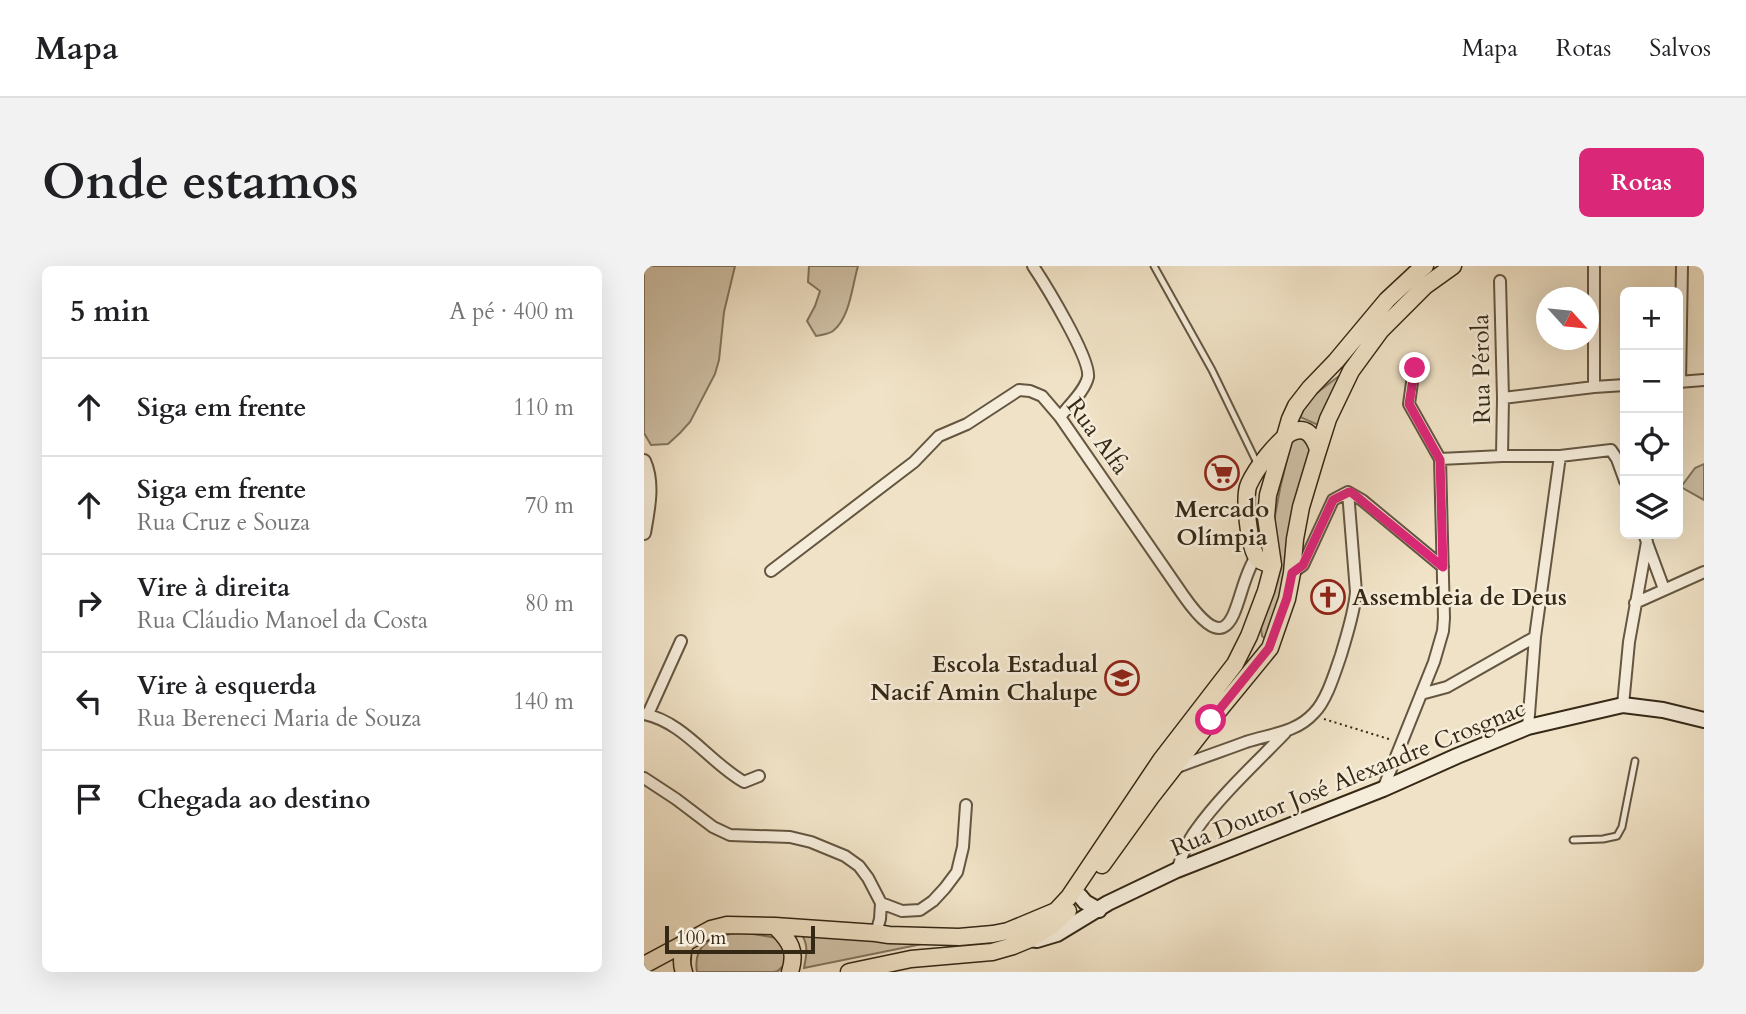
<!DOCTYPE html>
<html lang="pt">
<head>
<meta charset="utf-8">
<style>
  body { margin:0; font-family:Cardo,serif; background:#f2f2f2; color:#202124 }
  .controls { position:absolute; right:21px; top:21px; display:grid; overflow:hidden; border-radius:10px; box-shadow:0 7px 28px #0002 }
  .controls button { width:63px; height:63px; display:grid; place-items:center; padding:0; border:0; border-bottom:2px solid #e0e0e0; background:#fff; color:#202124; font:35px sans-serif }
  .compass { position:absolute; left:892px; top:21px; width:63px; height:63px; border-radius:50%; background:#fff; box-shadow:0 7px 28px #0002; rotate:117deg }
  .scale { position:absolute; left:21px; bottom:18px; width:150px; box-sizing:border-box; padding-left:7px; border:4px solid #352815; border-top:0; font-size:19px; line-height:24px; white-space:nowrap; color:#352815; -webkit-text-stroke:5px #f5ecda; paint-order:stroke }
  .stop { position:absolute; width:21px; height:21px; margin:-16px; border:5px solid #db2777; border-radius:50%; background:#fff }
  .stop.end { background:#db2777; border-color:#fff; box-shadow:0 2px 7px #0008 }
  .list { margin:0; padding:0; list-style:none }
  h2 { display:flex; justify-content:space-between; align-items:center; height:91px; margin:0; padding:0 28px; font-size:30px }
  h2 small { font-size:23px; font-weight:400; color:#757577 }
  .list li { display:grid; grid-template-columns:46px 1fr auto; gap:21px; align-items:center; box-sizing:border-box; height:98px; padding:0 28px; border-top:2px solid #e0e0e0 }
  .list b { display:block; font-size:26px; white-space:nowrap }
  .list p { margin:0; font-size:23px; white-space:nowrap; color:#757577 }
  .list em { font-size:23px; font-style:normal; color:#757577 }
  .icon { flex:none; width:38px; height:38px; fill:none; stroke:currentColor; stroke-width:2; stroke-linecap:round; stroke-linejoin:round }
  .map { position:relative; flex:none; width:1060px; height:706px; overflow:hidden; border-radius:10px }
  header { display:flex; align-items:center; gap:42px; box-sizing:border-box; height:98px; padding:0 35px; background:#fff; border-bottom:2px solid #e0e0e0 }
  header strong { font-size:33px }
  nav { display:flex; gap:38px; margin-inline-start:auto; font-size:24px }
  .intro { display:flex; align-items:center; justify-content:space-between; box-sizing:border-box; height:168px; padding:0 42px }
  h1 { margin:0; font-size:49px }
  .button { padding:18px 32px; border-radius:10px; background:#db2777; color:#fff; font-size:24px; font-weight:700 }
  main { display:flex; gap:42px; padding:0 42px }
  aside { flex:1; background:#fff; border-radius:10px; box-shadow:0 7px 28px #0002 }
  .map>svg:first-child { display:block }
  .green { fill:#d0c2a8; stroke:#82755e; stroke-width:2 }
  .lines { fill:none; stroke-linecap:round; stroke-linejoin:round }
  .service-casing { stroke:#645641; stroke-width:9 }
  .minor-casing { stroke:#645641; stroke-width:14 }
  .tertiary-casing { stroke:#645641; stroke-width:16 }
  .secondary-casing { stroke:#352815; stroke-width:18 }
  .primary-casing { stroke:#352815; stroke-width:19 }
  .path { stroke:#352815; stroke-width:2; stroke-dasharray:2 3.5; stroke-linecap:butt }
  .service { stroke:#f5ecda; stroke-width:5 }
  .minor { stroke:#f5ecda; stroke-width:10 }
  .tertiary { stroke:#f5ecda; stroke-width:12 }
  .secondary { stroke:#f5ecda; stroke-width:14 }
  .primary { stroke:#f0e2c6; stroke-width:16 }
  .route { stroke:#db2777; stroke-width:9 }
  .labels { text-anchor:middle; stroke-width:5; stroke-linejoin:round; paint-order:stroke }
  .street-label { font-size:24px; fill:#352815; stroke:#f5ecda }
  .poi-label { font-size:24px; font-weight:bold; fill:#352815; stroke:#f5ecda }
</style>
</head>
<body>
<header>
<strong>Mapa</strong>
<nav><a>Mapa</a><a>Rotas</a><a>Salvos</a></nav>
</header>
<div class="intro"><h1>Onde estamos</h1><a class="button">Rotas</a></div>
<main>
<aside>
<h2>5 min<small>A pé · 400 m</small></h2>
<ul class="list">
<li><svg class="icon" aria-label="ahead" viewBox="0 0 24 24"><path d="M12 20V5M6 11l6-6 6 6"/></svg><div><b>Siga em frente</b></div><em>110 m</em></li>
<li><svg class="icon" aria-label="ahead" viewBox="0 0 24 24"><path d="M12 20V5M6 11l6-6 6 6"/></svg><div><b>Siga em frente</b><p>Rua Cruz e Souza</p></div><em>70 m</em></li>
<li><svg class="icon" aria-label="right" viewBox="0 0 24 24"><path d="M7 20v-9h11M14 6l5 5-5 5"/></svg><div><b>Vire à direita</b><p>Rua Cláudio Manoel da Costa</p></div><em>80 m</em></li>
<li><svg class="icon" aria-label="left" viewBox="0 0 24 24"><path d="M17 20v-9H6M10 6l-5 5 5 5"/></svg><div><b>Vire à esquerda</b><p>Rua Bereneci Maria de Souza</p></div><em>140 m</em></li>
<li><svg class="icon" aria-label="arrive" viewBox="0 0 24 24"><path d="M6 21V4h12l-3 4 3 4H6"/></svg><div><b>Chegada ao destino</b></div></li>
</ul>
</aside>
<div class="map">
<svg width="1060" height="706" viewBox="0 0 1060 706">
  <rect width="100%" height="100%" fill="#f0e2c6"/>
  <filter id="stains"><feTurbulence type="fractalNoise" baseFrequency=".00286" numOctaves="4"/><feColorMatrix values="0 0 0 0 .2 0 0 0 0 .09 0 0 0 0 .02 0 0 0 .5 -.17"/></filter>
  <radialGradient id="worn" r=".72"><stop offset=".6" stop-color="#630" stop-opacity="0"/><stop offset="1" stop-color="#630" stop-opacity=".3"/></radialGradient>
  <path class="green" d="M0,0H91L80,46L75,94L71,108L46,156L36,167L24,178L7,179L0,167Z
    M165,0H214C208,20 206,52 189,65C185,68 177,69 172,70L163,55L171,40L176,25L164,16Z
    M699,107L687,129L674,159L656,151C661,132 684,119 699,107Z
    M659,171L666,182L645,278L639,336L624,375L618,370L617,362L634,312L635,291L630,266L631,250L636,223L647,176L650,172Z
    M1060,198V234L1037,221L1051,202Z
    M97,666L133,672L139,677L143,696L134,705L130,706H53C48,675 72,670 97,666Z
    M158,669L244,676H288L160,702C162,691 165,680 158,669Z"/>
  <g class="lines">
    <g class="service-casing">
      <path id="service" d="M510,0L568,104L614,199
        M929,574L959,573L973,570L978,561L991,495"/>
    </g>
    <g class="minor-casing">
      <path id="minor" d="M389,0C401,18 447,93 444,111C441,125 425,139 416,151
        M856,15L859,132L858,190
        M1034,116L1060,114
        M1036,116L1038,0
        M950,121V0
        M859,132L950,121L981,119
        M796,193L858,190H916L967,184L973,193L981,215
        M704,226L718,234L799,301
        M1003,277L1020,323
        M127,305L270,196L295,170L323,158L375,124L386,125L398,130L416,151L539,329C595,409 589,322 612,291
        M648,307L659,299L689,234L704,226
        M991,337L1060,306
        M777,428L803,421L891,371
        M979,439L985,376L1003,276L1000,268
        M0,448C40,456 65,496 100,516L115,510
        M4,448L37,375
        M884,461L891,371L916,190
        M531,502C554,493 578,485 602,476C626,468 652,467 670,447C683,434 691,406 697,389C703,368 710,348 712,326L704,226
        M0,512L32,533L69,561L86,569L146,571L167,576L201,590L215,600L224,612L237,637L236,653L232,667
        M739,523L790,396L799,365L800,352L796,193L765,138L770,102
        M533,604C538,590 543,576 552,564C576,530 612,497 641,467
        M237,637L258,645L276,644L289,635L301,622L313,606L319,581L322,539"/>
    </g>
    <g class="tertiary-casing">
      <path id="tertiary" d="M0,195C10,217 4,244 0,267"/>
    </g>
    <g class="secondary-casing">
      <path id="secondary" d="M436,630L441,636L455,644
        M386,673L393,674L413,668L464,637L533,604L739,523L813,490L884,461L979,439L1019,444L1060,454"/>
    </g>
    <g class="primary-casing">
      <path id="primary" d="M629,299C624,298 618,296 614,293C605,283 599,230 605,218C613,201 631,178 646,167C662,159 669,169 674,183
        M458,599L507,531L567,454L626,382L643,333L648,307L651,273L657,241L672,191L684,153L707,105L737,64L781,20L809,0
        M131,660C146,675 153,685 146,706
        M0,699L67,663L83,659L131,660L232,667L245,669L315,671L349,668L364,665L412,645L425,631L517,494L591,398L605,370L622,325L629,299L622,251L624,229L646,153L652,140L666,122L692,95L743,34L772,7L781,0
        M40,706C36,696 39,686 41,676
        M205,706L267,693L348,686L369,680L386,673L409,659L424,645"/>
    </g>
    <path class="path" d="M680,453L748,474"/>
    <use href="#service" class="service"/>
    <use href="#minor" class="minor"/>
    <use href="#tertiary" class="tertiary"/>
    <use href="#secondary" class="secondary"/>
    <use href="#primary" class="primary"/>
  </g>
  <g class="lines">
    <path class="route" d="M567,454L625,382L643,332L648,307L659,299L689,234L705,226H707L799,301L796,194L765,138L771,102"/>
  </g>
  <defs>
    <g id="supermarket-ring" transform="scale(1.75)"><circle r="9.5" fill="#f5ecda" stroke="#8f2418" stroke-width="1.5"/><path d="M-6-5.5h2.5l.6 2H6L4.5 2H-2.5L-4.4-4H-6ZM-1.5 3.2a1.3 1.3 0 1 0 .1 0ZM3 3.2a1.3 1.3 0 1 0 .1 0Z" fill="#8f2418"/></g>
    <g id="church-ring" transform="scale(1.75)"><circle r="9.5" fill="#f5ecda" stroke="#8f2418" stroke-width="1.5"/><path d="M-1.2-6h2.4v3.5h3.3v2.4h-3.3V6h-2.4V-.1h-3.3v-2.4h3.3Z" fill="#8f2418"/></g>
    <g id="school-ring" transform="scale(1.75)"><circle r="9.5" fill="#f5ecda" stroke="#8f2418" stroke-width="1.5"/><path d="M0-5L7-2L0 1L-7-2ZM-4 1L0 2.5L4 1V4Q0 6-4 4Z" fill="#8f2418"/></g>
  </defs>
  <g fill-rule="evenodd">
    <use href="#supermarket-ring" x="578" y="207"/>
    <use href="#church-ring" x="684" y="331"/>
    <use href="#school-ring" x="478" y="412"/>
  </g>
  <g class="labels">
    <g class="street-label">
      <text transform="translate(837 103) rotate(-91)" y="8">Rua Pérola</text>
      <text transform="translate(454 170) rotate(54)" y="8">Rua Alfa</text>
      <text transform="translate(704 512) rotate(-22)" y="8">Rua Doutor José Alexandre Crosgnac</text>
    </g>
    <g class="poi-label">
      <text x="578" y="251">Mercado<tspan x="578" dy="28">Olímpia</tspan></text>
      <text x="708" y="339" text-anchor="start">Assembleia de Deus</text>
      <text x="454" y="406" text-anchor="end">Escola Estadual<tspan x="454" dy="28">Nacif Amin Chalupe</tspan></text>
    </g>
  </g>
  <rect width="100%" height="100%" filter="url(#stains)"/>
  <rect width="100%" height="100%" fill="url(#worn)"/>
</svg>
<div class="controls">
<button>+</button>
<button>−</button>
<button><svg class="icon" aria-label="locate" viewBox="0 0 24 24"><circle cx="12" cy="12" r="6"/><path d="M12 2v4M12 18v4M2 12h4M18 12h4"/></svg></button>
<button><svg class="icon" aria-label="layers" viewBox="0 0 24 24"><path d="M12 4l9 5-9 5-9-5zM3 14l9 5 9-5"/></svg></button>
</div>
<svg class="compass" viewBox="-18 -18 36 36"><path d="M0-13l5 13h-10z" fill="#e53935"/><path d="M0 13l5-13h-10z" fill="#757577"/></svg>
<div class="scale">100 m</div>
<div class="stop" style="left:567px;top:454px"></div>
<div class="stop end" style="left:771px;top:102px"></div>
</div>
</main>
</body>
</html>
